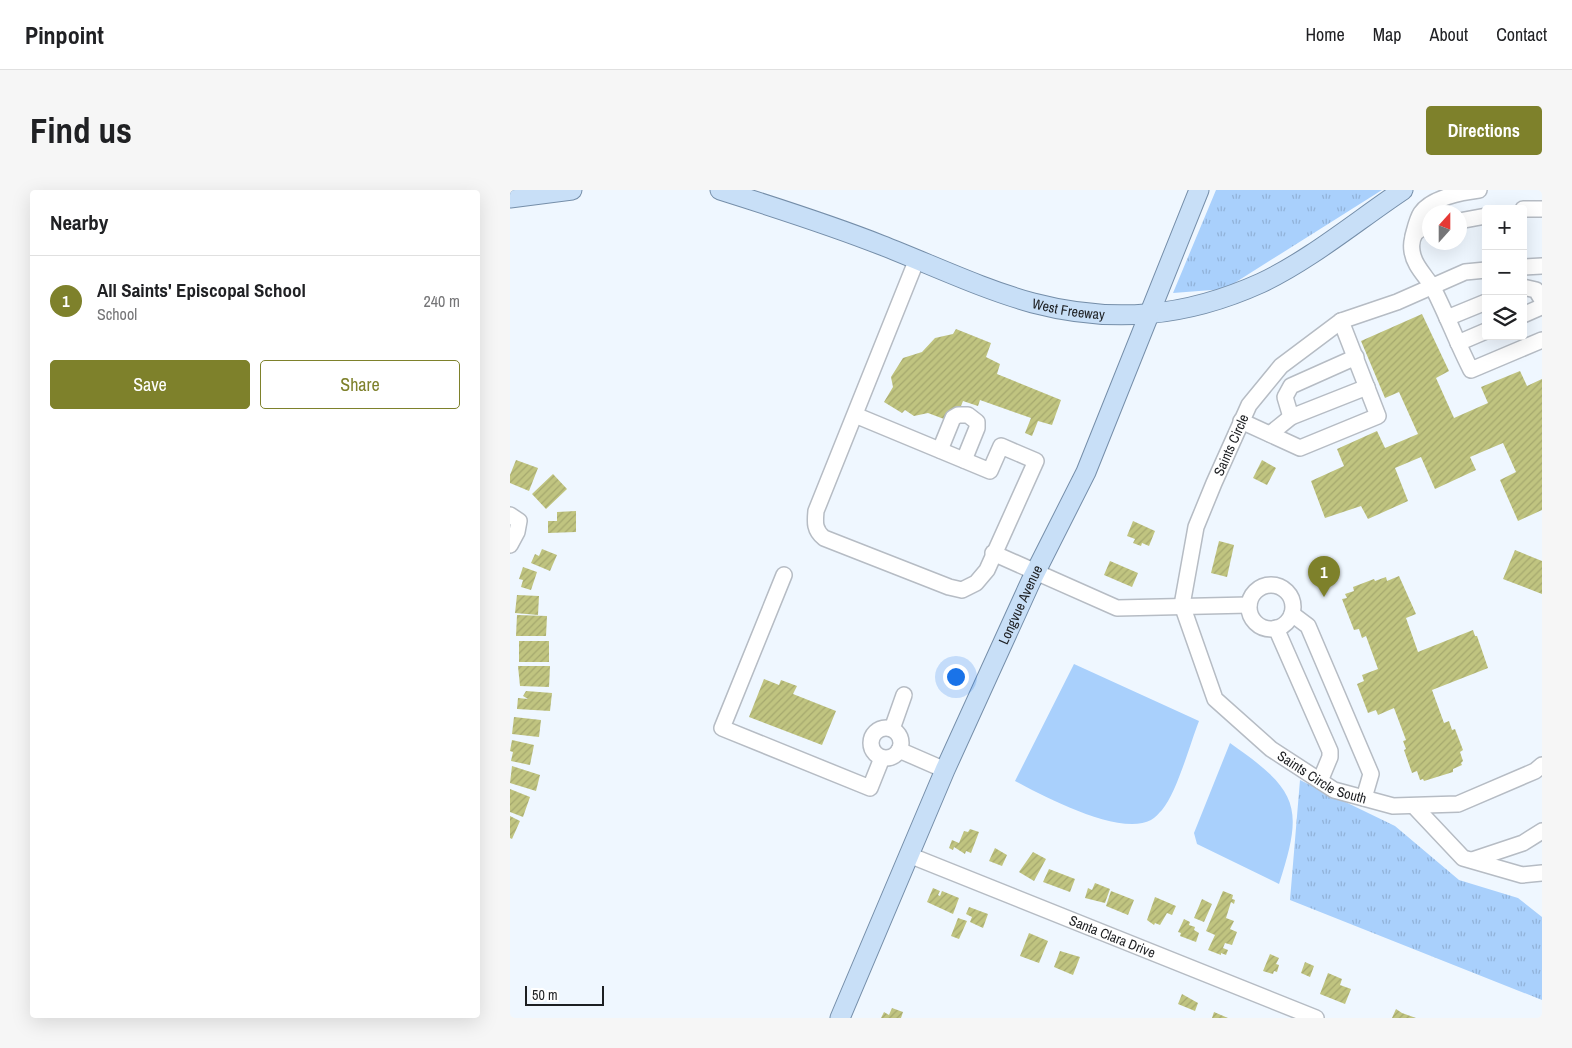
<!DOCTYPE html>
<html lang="en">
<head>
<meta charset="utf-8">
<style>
  body { margin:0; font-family:"Archivo Narrow",sans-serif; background:#f6f6f6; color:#202124 }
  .controls { position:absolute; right:15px; top:15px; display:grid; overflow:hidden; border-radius:5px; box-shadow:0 5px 20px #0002 }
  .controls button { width:45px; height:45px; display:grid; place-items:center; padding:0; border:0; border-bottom:1px solid #e0e0e0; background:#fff; color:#202124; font:25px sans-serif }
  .compass { position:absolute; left:912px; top:15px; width:45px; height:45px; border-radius:50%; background:#fff; box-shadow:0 5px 20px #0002; rotate:21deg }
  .scale { position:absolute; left:15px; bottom:12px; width:79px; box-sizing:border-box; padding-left:5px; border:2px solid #1d1f22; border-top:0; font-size:14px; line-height:18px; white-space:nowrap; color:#1d1f22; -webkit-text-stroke:4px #fff; paint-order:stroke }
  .you { position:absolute; left:445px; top:486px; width:18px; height:18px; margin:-12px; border:4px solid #fff; border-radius:50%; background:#1a73e8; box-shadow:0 0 0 8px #1a73e833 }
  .badge { display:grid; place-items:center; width:32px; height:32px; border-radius:50%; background:#7e812b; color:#fff; font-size:16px; font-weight:700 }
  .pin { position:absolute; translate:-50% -41px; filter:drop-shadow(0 1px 2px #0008) }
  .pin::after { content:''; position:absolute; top:26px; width:18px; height:15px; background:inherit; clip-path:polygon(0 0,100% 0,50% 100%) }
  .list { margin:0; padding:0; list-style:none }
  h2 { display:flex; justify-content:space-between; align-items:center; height:65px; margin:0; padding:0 20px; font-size:21px }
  h2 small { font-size:16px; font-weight:400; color:#757577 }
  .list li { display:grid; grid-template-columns:32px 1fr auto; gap:15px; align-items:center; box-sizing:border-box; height:90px; padding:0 20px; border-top:1px solid #e0e0e0 }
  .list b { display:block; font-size:19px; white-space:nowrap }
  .list p { margin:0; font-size:16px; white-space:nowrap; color:#757577 }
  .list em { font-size:16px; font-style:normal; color:#757577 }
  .actions { display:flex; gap:10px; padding:15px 20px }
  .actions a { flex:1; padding:11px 0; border:1px solid #7e812b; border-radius:5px; text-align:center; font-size:18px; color:#7e812b }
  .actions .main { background:#7e812b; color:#fff }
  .icon { flex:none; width:28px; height:28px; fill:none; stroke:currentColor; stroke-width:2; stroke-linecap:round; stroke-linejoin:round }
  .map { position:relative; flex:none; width:1032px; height:828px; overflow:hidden; border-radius:5px }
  header { display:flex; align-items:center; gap:30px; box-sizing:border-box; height:70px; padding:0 25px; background:#fff; border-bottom:1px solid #e0e0e0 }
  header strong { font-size:24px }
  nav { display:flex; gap:28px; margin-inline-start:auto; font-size:18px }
  .intro { display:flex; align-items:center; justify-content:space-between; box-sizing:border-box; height:120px; padding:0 30px }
  h1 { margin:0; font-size:35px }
  .button { padding:12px 22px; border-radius:5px; background:#7e812b; color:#fff; font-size:18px; font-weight:700 }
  main { display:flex; gap:30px; padding:0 30px }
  aside { flex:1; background:#fff; border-radius:5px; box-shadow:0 5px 20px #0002 }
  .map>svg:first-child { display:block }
  .grass { fill:url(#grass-tufts) }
  .garden { fill:#a9d0fc }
  .building { fill:url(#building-hatch) }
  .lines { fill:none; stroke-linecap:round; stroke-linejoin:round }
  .minor-casing { stroke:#b6bcc4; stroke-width:18 }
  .major-casing { stroke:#758ea9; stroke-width:21 }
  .minor { stroke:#fff; stroke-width:15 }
  .major { stroke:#c8dff7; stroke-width:19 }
  .labels { text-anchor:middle; stroke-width:4; stroke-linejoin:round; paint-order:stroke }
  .street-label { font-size:14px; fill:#1d1f22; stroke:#fff }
</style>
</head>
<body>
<header>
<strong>Pinpoint</strong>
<nav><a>Home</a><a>Map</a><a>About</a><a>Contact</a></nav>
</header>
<div class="intro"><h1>Find us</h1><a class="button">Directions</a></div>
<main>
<aside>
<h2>Nearby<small></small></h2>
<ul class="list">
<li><span class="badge">1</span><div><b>All Saints' Episcopal School</b><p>School</p></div><em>240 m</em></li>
</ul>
<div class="actions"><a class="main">Save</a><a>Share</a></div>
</aside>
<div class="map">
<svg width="1032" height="828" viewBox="0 0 1032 828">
  <defs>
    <pattern id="grass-tufts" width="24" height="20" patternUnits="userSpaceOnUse" patternTransform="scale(1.25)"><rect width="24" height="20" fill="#a9d0fc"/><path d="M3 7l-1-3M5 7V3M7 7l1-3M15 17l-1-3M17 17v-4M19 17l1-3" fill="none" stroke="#91b2d8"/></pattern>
    <pattern id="building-hatch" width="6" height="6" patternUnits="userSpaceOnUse" patternTransform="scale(1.25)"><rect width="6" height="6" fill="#c0c480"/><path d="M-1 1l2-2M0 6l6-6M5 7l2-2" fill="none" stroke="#a5a86e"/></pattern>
  </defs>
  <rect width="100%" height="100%" fill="#eff7ff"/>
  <path class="grass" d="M706,0H872L715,99L663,103Z
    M790,590L885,636L949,690L1008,708L1032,727V810L780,710Z"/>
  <path class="garden" d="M564,474L689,531C680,554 667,602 652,620C649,623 645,628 641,630C610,647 533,606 505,591Z
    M720,553C787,600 795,615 769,694L687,654L684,643Z"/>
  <path class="building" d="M912,124L939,181L926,188L944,228L978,213L971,197L1010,181L1017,196L1032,189V320L1008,331L990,290L1006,282L993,253L960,267L966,280L925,299L911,267L885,278L898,311L858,329L851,316L815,328L801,291L834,276L827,259L867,241L875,258L908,244L889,202L875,208L851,151Z
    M446,139L481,153L476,167L490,174L487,184L551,210L542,235L528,231L522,246L515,243L521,228L470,210L468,216L453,211L439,246L429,243L434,229L418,223L404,226L395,220L392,223L374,212L383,197L381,187L393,168L412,162L425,148L443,144Z
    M6,270L28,278L19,301L0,293V285Z
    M752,270L766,278L757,295L743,288Z
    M43,284L57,299L36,319L22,304Z
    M66,321V342L38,343V331H47V322Z
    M623,331L645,341L639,356L632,353L631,356L623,353L625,349L617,346Z
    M709,351L724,355L717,387L701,383Z
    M32,359L47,365L40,381L21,373L25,364L29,366Z
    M1005,360L1032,371V404L993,389Z
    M600,371L628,383L622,397L594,385Z
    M13,377L27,382L21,400L11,397L13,390L9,389Z
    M889,386L906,424L896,428L908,462L963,440L965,446H967L978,478L922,500L934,533L939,531L942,540L945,539L953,560L950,562L953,571L951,573L952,575L943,579V582L914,591L913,589L910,590L907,581L902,583L894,560L896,559L893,551L896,550L884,518L868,525L866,520L858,523L847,494L854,491L852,485L868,479L856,446L852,448L849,439L844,440L832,409L837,408L835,404L844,401L843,397L864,389L865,391L876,387L877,391Z
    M7,405L29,406L28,425L5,423Z
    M7,425L37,426L36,446H6Z
    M9,451H39V472H9Z
    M8,476H40L39,497L10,496Z
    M254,489L269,495L271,490L287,496L283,504L326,521L312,555L239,527Z
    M16,501L42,503L40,521L7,519L8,508L18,509L13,506Z
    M4,527L31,530L29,547L2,544Z
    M2,550L24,555L20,575L1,571L3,562L0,561Z
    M2,576L30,585L26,601L0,593Z
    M0,599L20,607L13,627L0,622Z
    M0,626L10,631L2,649L0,648Z
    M460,639L469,642L461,663L456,661L455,664L444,657L443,660L439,658L442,650L449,653L454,641L458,642Z
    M485,658L497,665L492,676L479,671Z
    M523,662L536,669L524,691L509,682Z
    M539,679L565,689L560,702L533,692Z
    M585,693L600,699L595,713L575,708L578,698L582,700Z
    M423,698L430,701L428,705L430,706L432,701L449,708L443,724L417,712Z
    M601,701L624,710L618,725L596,716Z
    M713,701L723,705L722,709L725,710L724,714L721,712L716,728L724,731L720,739L727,742L722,755L715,753L713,758L718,760L716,765L711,763V765L698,760L705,745L696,741Z
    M645,707L666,716L662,725L657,723L650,735L645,733L644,735L637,730Z
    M692,709L702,714L694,732L684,728Z
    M459,717L478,724L473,738L460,732L462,727L456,724Z
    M448,728L457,731L449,749L441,746Z
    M674,729L680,732L679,735L685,737L684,740L689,743L686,752L670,746L671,743L668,742Z
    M519,743L538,751L529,773L510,766Z
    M550,761L570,767L563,785L544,777Z
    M760,764L769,768L766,774L769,775L767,782L764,781L763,784L753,781Z
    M795,772L804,776L800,787L791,783Z
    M818,783L832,789L830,795L841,799L835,814L810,804Z
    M672,804L688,813L685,821L668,814Z
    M382,818L393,822L391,828H371L374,822L379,825Z
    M886,819L892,823L906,828H882Z
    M704,822L718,828H702Z"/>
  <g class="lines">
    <g class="minor-casing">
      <g id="minor">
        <path d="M1013,19H1032"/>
        <path d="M949,31L976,26"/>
        <path d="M919,36C906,38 900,47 902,61C904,76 916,86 923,98C937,125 947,153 961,180L1032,150"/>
        <path d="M903,46C905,39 907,29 911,23C921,8 952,2 969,0"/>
        <path d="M1013,77L1032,76"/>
        <path id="s1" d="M976,80L955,82L887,112L831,131L771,176L739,215L704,293L686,337L672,415L705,509L761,559L824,600L883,616L948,614L1025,581L1032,575"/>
        <path d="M1013,97L1026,100L1032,110L1031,117L1013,125"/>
        <path d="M937,128L976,112"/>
        <path d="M948,153L976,141"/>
        <path d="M345,225L480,281L491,256L526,271L477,380L466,393L452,400L439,397L314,348C304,340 305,332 306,321L407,69"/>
        <path d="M781,227L775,207L781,196L846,167"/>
        <path d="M731,231L790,258L868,226L831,131"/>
        <path d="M760,244L781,227L857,197"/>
        <path d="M430,260L443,228L448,225H458L467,232V238L454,270"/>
        <path d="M0,325L9,331L7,342L0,355"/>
        <path d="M483,363L607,418L739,415"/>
        <path d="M274,385L212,538L360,598L372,568"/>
        <circle cx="761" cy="417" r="22"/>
        <path d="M782,424L798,436L861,584L854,608"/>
        <path d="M766,438L820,561V567L810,591"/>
        <circle cx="376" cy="553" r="15"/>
        <path d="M382,539L394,505"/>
        <path d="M389,560L435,580"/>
        <path d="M904,616L953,668L1012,685L1032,683"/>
        <path id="s2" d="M399,665L806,828"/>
        <path d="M962,670L1013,653L1032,641"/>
      </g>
    </g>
    <g class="major-casing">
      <g id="major">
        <path id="s3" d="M210,0C264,17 318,34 371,55C420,74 472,99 523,113C603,134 676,127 751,93C800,70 848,30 893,0"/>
        <path d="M0,8L62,0"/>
        <path id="s4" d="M330,828L435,580L521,391L576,282L689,0"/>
      </g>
    </g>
    <use href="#minor" class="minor"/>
    <use href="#major" class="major"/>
  </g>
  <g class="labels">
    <g class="street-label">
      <text dy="5" stroke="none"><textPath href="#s3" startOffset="369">West Freeway</textPath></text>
      <text transform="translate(721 255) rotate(-66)" y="5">Saints Circle</text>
      <text dy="5" stroke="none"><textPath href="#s4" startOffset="451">Longvue Avenue</textPath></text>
      <text dy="5" stroke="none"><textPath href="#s1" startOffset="726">Saints Circle South</textPath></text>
      <text dy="5" stroke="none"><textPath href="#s2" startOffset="219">Santa Clara Drive</textPath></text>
    </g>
  </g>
</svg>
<div class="controls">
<button>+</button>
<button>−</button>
<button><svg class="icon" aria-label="layers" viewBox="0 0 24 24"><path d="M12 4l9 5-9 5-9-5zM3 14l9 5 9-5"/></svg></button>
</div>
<svg class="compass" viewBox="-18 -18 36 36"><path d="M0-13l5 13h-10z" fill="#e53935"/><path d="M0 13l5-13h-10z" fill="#757577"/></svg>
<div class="scale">50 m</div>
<div class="you"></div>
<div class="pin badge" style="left:814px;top:407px">1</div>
</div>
</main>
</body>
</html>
